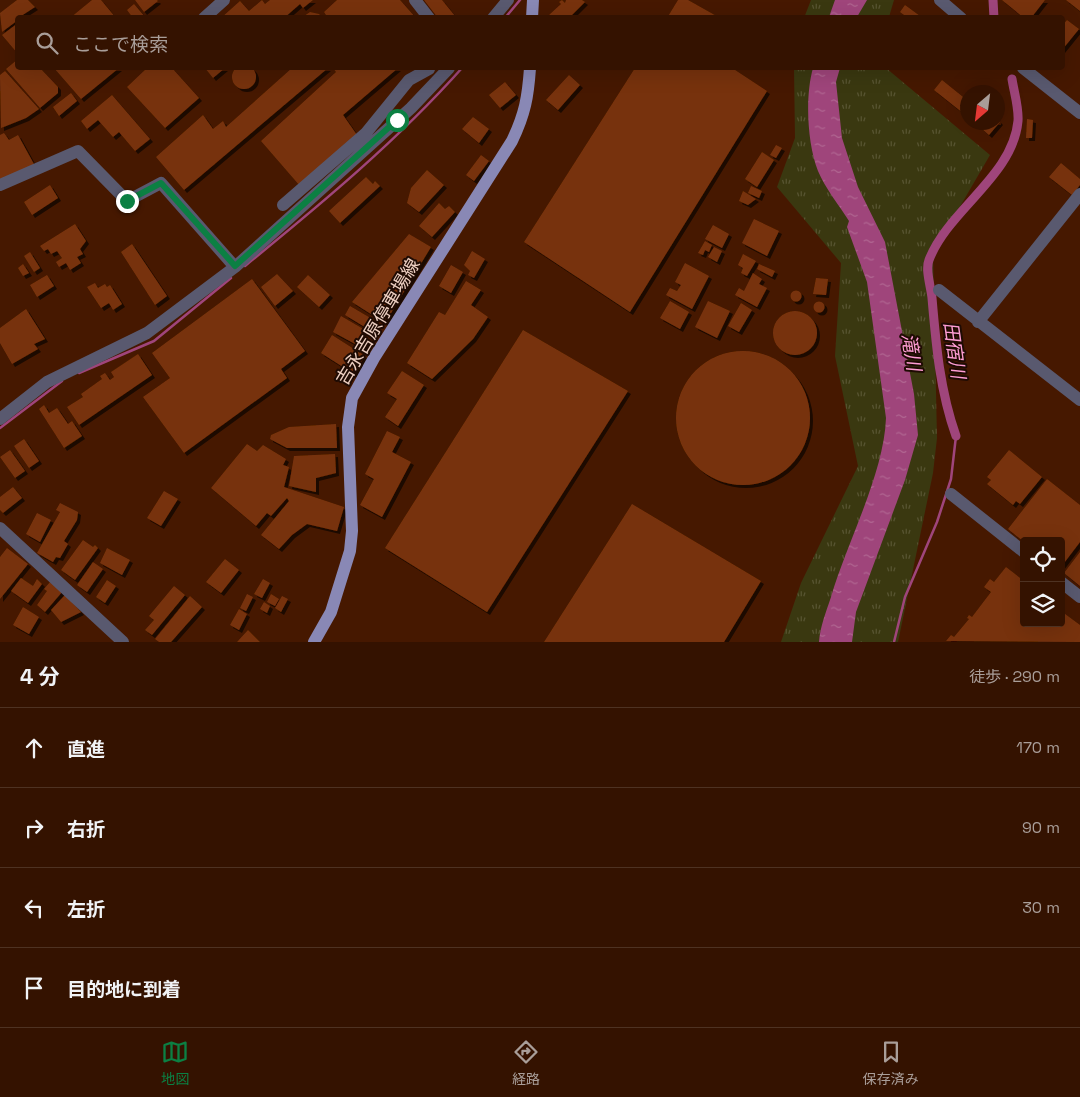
<!DOCTYPE html>
<html lang="ja">
<head>
<meta charset="utf-8">
<style>
  body { margin:0; font-family:"Space Grotesk","Noto Sans JP",sans-serif; background:#3f200f; color:#f1f3f6 }
  .controls { position:absolute; right:15px; bottom:15px; display:grid; overflow:hidden; border-radius:5px; box-shadow:0 5px 20px #0002 }
  .controls button { width:45px; height:45px; display:grid; place-items:center; padding:0; border:0; border-bottom:1px solid #4e3222; background:#341200; color:#f1f3f6; font:25px sans-serif }
  .compass { position:absolute; left:960px; top:85px; width:45px; height:45px; border-radius:50%; background:#341200; box-shadow:0 5px 20px #0002; rotate:208deg }
  .stop { position:absolute; width:15px; height:15px; margin:-11px; border:4px solid #0b8043; border-radius:50%; background:#fff }
  .stop.end { background:#0b8043; border-color:#fff; box-shadow:0 1px 5px #0008 }
  .list { margin:0; padding:0; list-style:none }
  h2 { display:flex; justify-content:space-between; align-items:center; height:65px; margin:0; padding:0 20px; font-size:21px }
  h2 small { font-size:16px; font-weight:400; color:#a99e99 }
  .list li { display:grid; grid-template-columns:32px 1fr auto; gap:15px; align-items:center; box-sizing:border-box; height:80px; padding:0 20px; border-top:1px solid #4e3222 }
  .list b { display:block; font-size:19px; white-space:nowrap }
  .list em { font-size:16px; font-style:normal; color:#a99e99 }
  .icon { flex:none; width:28px; height:28px; fill:none; stroke:currentColor; stroke-width:2; stroke-linecap:round; stroke-linejoin:round }
  .map { position:relative; flex:none; width:1080px; height:642px; overflow:hidden }
  .search { position:absolute; background:#341200; box-shadow:0 5px 20px #0002; left:15px; right:15px; top:15px; height:55px; display:flex; align-items:center; gap:12px; box-sizing:border-box; padding:0 18px; border-radius:5px; color:#a99e99; font-size:19px }
  .sheet { height:385px; background:#341200 }
  nav { display:flex; justify-content:space-around; align-items:center; box-sizing:border-box; height:70px; border-top:1px solid #4e3222; background:#341200; font-size:14px; color:#a99e99 }
  nav a { display:grid; justify-items:center; gap:2px }
  nav .on { color:#0b8043 }
  .map>svg:first-child { display:block }
  .grass { fill:url(#grass-tufts) }
  .water { fill:url(#water-ripples) }
  .lines { fill:none; stroke-linecap:round; stroke-linejoin:round }
  .stream { stroke:#9f457b; stroke-width:2.5 }
  .canal { stroke:#9f457b; stroke-width:9 }
  .building { fill:#77330a; filter:url(#shadow) }
  .minor { stroke:#59596f; stroke-width:12 }
  .major { stroke:#8988b5; stroke-width:12 }
  .route { stroke:#0b8043; stroke-width:6 }
  .labels { text-anchor:middle; stroke-width:4; stroke-linejoin:round; paint-order:stroke }
  .street-label { font-size:18px; fill:#eed0c2; stroke:#1f0b03 }
  .water-label { font-size:19px; font-style:italic; fill:#fe9dd3; stroke:#1f0b03 }
</style>
</head>
<body>
<div class="map">
<svg width="1080" height="642" viewBox="0 0 1080 642">
  <defs>
    <pattern id="grass-tufts" width="24" height="20" patternUnits="userSpaceOnUse" patternTransform="scale(1.25)"><rect width="24" height="20" fill="#3a3810"/><path d="M3 7l-1-3M5 7V3M7 7l1-3M15 17l-1-3M17 17v-4M19 17l1-3" fill="none" stroke="#575431"/></pattern>
    <pattern id="water-ripples" width="26" height="14" patternUnits="userSpaceOnUse" patternTransform="scale(1.25)"><rect width="26" height="14" fill="#9f457b"/><path d="M2 4q2-2 4 0t4 0M15 11q2-2 4 0t4 0" fill="none" stroke="#b16792"/></pattern>
    <filter id="shadow"><feDropShadow dx="3" dy="3" stdDeviation="0" flood-color="#0009"/></filter>
  </defs>
  <rect width="100%" height="100%" fill="#461800"/>
  <path class="grass" d="M811,0H894L889,17L804,18Z
    M794,68H886L990,155L933,253L937,438L933,473L898,642H781L801,583L858,466L835,356L841,263L777,187L795,138Z"/>
  <path class="water" d="M835,0H867L857,17H829Z
    M813,68H840L836,82L842,138L858,187L885,242L914,394L918,435L905,480L856,612L852,642H819C820,627 826,612 831,597C847,542 884,474 886,418L867,282L847,227L849,221C839,205 825,188 818,171C807,143 805,96 813,68Z"/>
  <g class="lines">
    <path class="stream" d="M505,18L520,0
      M245,266C321,204 397,141 462,68
      M79,373L154,341L231,278
      M0,428L62,381
      M894,642L905,597L937,522L951,479L956,436"/>
    <path class="canal" d="M993,0L994,18
      M956,436C940,391 936,345 932,298C931,287 925,270 929,260C948,210 1013,176 1018,121C1019,108 1014,92 1012,79"/>
  </g>
  <path class="building" d="M17,0H28L35,7L18,18V20L2,32L0,13Z
    M92,0H101L116,18H70Z
    M135,0H157L158,1L144,12Z
    M262,0L265,4L270,0H313L303,8L300,4L284,18H221L240,1L249,11Z
    M337,0H400L416,18H328L324,12Z
    M424,0H442L455,16L438,18Z
    M562,0L565,3L566,0H582L585,2L569,18H551L549,15L561,4L559,2Z
    M678,0H688L720,18H667Z
    M1002,0H1045L1031,18H1024Z
    M1066,0H1080V11Z
    M134,4L145,17L144,18H133L127,10Z
    M905,5L920,16L919,18H908L900,12Z
    M310,12L319,14L323,18H301Z
    M1067,20L1079,29L1062,50V26Z
    M18,23V54L2,35Z
    M18,59V68H40L58,87V93L40,108L6,69Z
    M232 77a12 12 0 1 1 24 0a12 12 0 1 1-24 0Z
    M54,68H119L81,99Z
    M147,68H172L199,98L165,128L127,87Z
    M205,68H225L213,78Z
    M292,68H328L184,190L156,157L203,115L213,129L223,121L226,127Z
    M333,68H398L343,115L357,135L300,186L261,141L336,72Z
    M635,68H732L767,91L630,312L524,242Z
    M5,71L39,109L26,118L1,128L0,75Z
    M569,75L580,85L558,110L546,100Z
    M942,80L968,101V117L934,90Z
    M505,82L516,95L500,108L489,95Z
    M71,93L77,101L59,116L53,107Z
    M112,95L150,139L135,151L119,132L113,137L98,120L87,129L81,121Z
    M473,117L489,129L479,143L462,129Z
    M1027,119L1033,120L1032,138H1026Z
    M998,120L1000,122L989,135L974,122H998Z
    M4,133L9,140L18,135L35,166L0,183V135Z
    M776,145L782,148L776,158L770,155Z
    M762,152L774,160L757,187L745,179Z
    M481,155L489,161L474,181L466,175Z
    M1061,163L1080,179V185L1072,195L1049,177Z
    M427,170L444,185L419,212L407,203L411,188Z
    M366,177L373,184L375,181L380,186L340,223L329,211Z
    M50,185L58,198L32,215L24,202Z
    M751,186L762,191L759,198L748,193Z
    M743,191L756,199L748,205L739,201Z
    M439,203L445,209L449,206L455,212L432,237L419,226Z
    M754,219L779,231L767,256L742,243Z
    M75,224L86,241L80,249L83,254L77,257L81,263L70,270L66,263L59,267L56,262L62,258L57,251L51,254L48,249L44,251L40,246Z
    M713,225L729,234L722,248L705,239Z
    M409,234L431,247L385,323L352,302Z
    M705,241L712,245L709,252L705,250L703,255L698,253Z
    M132,244L167,296L155,305L121,252Z
    M714,247L722,251L717,262L708,257Z
    M472,251L485,259L474,278L468,275L470,271L464,265Z
    M30,252L40,268L34,272L24,256Z
    M743,254L756,261L747,276L741,273L743,268L738,265Z
    M685,263L709,276L692,309L666,295L670,288L677,291L681,285L675,282Z
    M23,264L29,273L23,276L18,268Z
    M759,264L775,271L772,277L757,269Z
    M451,265L463,272L451,293L439,286Z
    M753,273L762,279L759,284L767,288L757,307L735,295L739,288L744,291Z
    M277,274L293,291L275,306L261,287Z
    M47,275L54,286L37,297L30,285Z
    M308,275L330,295L319,307L297,287Z
    M816,278L828,279L826,295L813,294Z
    M252,279L305,351L281,369L287,378L184,453L143,397L170,378L152,353Z
    M466,281L481,290L471,305L488,317L473,339L432,379L407,363L439,312L445,315Z
    M95,283L98,288L105,284L107,287L110,285L122,304L113,310L109,303L101,308L87,287Z
    M790.5 296a5.5 5.5 0 1 1 11 0a5.5 5.5 0 1 1-11 0Z
    M670,301L689,312L680,329L660,318Z
    M708,301L730,311L717,338L695,327Z
    M813.5 307a5.5 5.5 0 1 1 11 0a5.5 5.5 0 1 1-11 0Z
    M741,303L752,310L739,332L728,326Z
    M350,306L379,323L373,332L345,315Z
    M26,309L45,339L34,344L38,349L12,364L0,343V328Z
    M773 333a22 22 0 1 1 44 0a22 22 0 1 1-44 0Z
    M341,316L365,330L357,345L333,332Z
    M523,330L628,391L487,612L385,548Z
    M332,335L365,356L354,374L321,353Z
    M676 418a67 67 0 1 1 134 0a67 67 0 1 1-134 0Z
    M138,354L152,375L79,425L67,407L83,397L81,394L102,379L100,376L105,373L110,380L114,377L111,372Z
    M402,371L424,385L398,426L385,417L397,399L387,393Z
    M44,405L49,413L57,408L68,424L72,421L82,436L64,448L39,409Z
    M336,424L337,448H287L270,439L271,435L289,427Z
    M387,431L400,437L392,452L411,462L382,517L360,505L374,479L365,474Z
    M24,439L39,461L29,468L14,446Z
    M247,444L257,451L263,445L286,459L283,465L289,467L284,487L344,507L337,531L307,524L292,535L279,549L261,535L289,501L287,498L271,516L267,513L256,526L211,488Z
    M10,450L25,471L15,478L0,457Z
    M1009,450L1042,477L1020,504L1016,501L1013,505L987,484L991,480L987,477Z
    M335,454L336,473L316,478V492L289,486L294,456Z
    M1047,479L1080,505V542L1061,567V541L1024,542L1008,529Z
    M13,487L22,498L3,513L0,510V497Z
    M164,491L178,499L161,526L147,518Z
    M60,503L78,512L77,520L64,541L68,544L60,558L56,557L53,562L37,553L60,512L56,510Z
    M632,504L761,581L724,642H544Z
    M37,513L51,520L40,542L26,534Z
    M83,540L93,547L95,545L98,548L75,580L61,570Z
    M7,548L28,564L0,599V557Z
    M107,548L130,560L122,575L100,563Z
    M1080,552V586L1064,573Z
    M225,559L239,570L221,593L206,582Z
    M93,562L103,569L87,592L77,585Z
    M1006,567L1024,581V623H1061V611L1080,625V642L946,641L951,635L954,637L969,619L967,618L969,615L972,617L991,592L984,587L990,579L994,582Z
    M21,578L33,586L37,579L42,584L28,603L11,591Z
    M263,579L270,583L262,598L254,594Z
    M107,580L116,586L105,603L96,597Z
    M50,582L62,592L45,612L37,605L47,591L44,589Z
    M174,586L185,595L152,635L145,630L154,620L149,616Z
    M247,594L253,597L246,611L240,608Z
    M271,594L279,599L275,606L267,602Z
    M65,595L81,612L61,622L51,610Z
    M190,596L202,607L171,642H159L155,639Z
    M282,596L288,599L281,612L275,608Z
    M264,602L270,606L267,613L260,609Z
    M23,607L39,617L29,634L13,625Z
    M239,609L247,614L239,630L230,625Z
    M248,630L260,642H237Z"/>
  <g class="lines">
    <path class="minor" d="M415,0L429,18
      M940,0L961,18
      M204,18L224,0
      M493,18L508,0
      M1023,68L1080,113
      M0,185L78,151L127,201L161,183L235,267
      M283,205L366,133L409,80L429,69
      M939,290L1080,400
      M978,322L1080,194
      M0,419L47,382L147,333L235,267L411,108L449,68
      M951,494L1024,552
      M0,528L123,642
      M1061,582L1080,597"/>
    <path class="major" d="M532,18L533,0
      M314,642L331,612L350,551L352,531L348,427L352,398L374,358L512,141C525,114 528,97 530,68"/>
  </g>
  <g class="lines">
    <path class="route" d="M127,201L161,183L235,266L397,120"/>
  </g>
  <g class="labels">
    <g class="street-label">
      <text transform="translate(378 322) rotate(-59)" y="6">吉永吉原停車場線</text>
    </g>
    <g class="water-label">
      <text transform="translate(955 350) rotate(82)" y="7">田宿川</text>
      <text transform="translate(912 352) rotate(81)" y="7">滝川</text>
    </g>
  </g>
</svg>
<div class="controls">
<button><svg class="icon" aria-label="locate" viewBox="0 0 24 24"><circle cx="12" cy="12" r="6"/><path d="M12 2v4M12 18v4M2 12h4M18 12h4"/></svg></button>
<button><svg class="icon" aria-label="layers" viewBox="0 0 24 24"><path d="M12 4l9 5-9 5-9-5zM3 14l9 5 9-5"/></svg></button>
</div>
<svg class="compass" viewBox="-18 -18 36 36"><path d="M0-13l5 13h-10z" fill="#e53935"/><path d="M0 13l5-13h-10z" fill="#a99e99"/></svg>
<div class="stop" style="left:397px;top:120px"></div>
<div class="stop end" style="left:127px;top:201px"></div>
<div class="search"><svg class="icon" aria-label="search" viewBox="0 0 24 24"><circle cx="10" cy="10" r="6"/><path d="M15 15l6 6"/></svg>ここで検索</div>
</div>
<section class="sheet">
<h2>4 分<small>徒歩 · 290 m</small></h2>
<ul class="list">
<li><svg class="icon" aria-label="ahead" viewBox="0 0 24 24"><path d="M12 20V5M6 11l6-6 6 6"/></svg><div><b>直進</b></div><em>170 m</em></li>
<li><svg class="icon" aria-label="right" viewBox="0 0 24 24"><path d="M7 20v-9h11M14 6l5 5-5 5"/></svg><div><b>右折</b></div><em>90 m</em></li>
<li><svg class="icon" aria-label="left" viewBox="0 0 24 24"><path d="M17 20v-9H6M10 6l-5 5 5 5"/></svg><div><b>左折</b></div><em>30 m</em></li>
<li><svg class="icon" aria-label="arrive" viewBox="0 0 24 24"><path d="M6 21V4h12l-3 4 3 4H6"/></svg><div><b>目的地に到着</b></div></li>
</ul>
</section>
<nav>
<a class="on"><svg class="icon" aria-label="map" viewBox="0 0 24 24"><path d="M3 6l6-2 6 2 6-2v14l-6 2-6-2-6 2zM9 4v14M15 6v14"/></svg>地図</a>
<a><svg class="icon" aria-label="directions" viewBox="0 0 24 24"><path d="M12 3l9 9-9 9-9-9zM9 14v-3h6M13 9l2 2-2 2"/></svg>経路</a>
<a><svg class="icon" aria-label="saved" viewBox="0 0 24 24"><path d="M7 4h10v16l-5-4-5 4z"/></svg>保存済み</a>
</nav>
</body>
</html>
